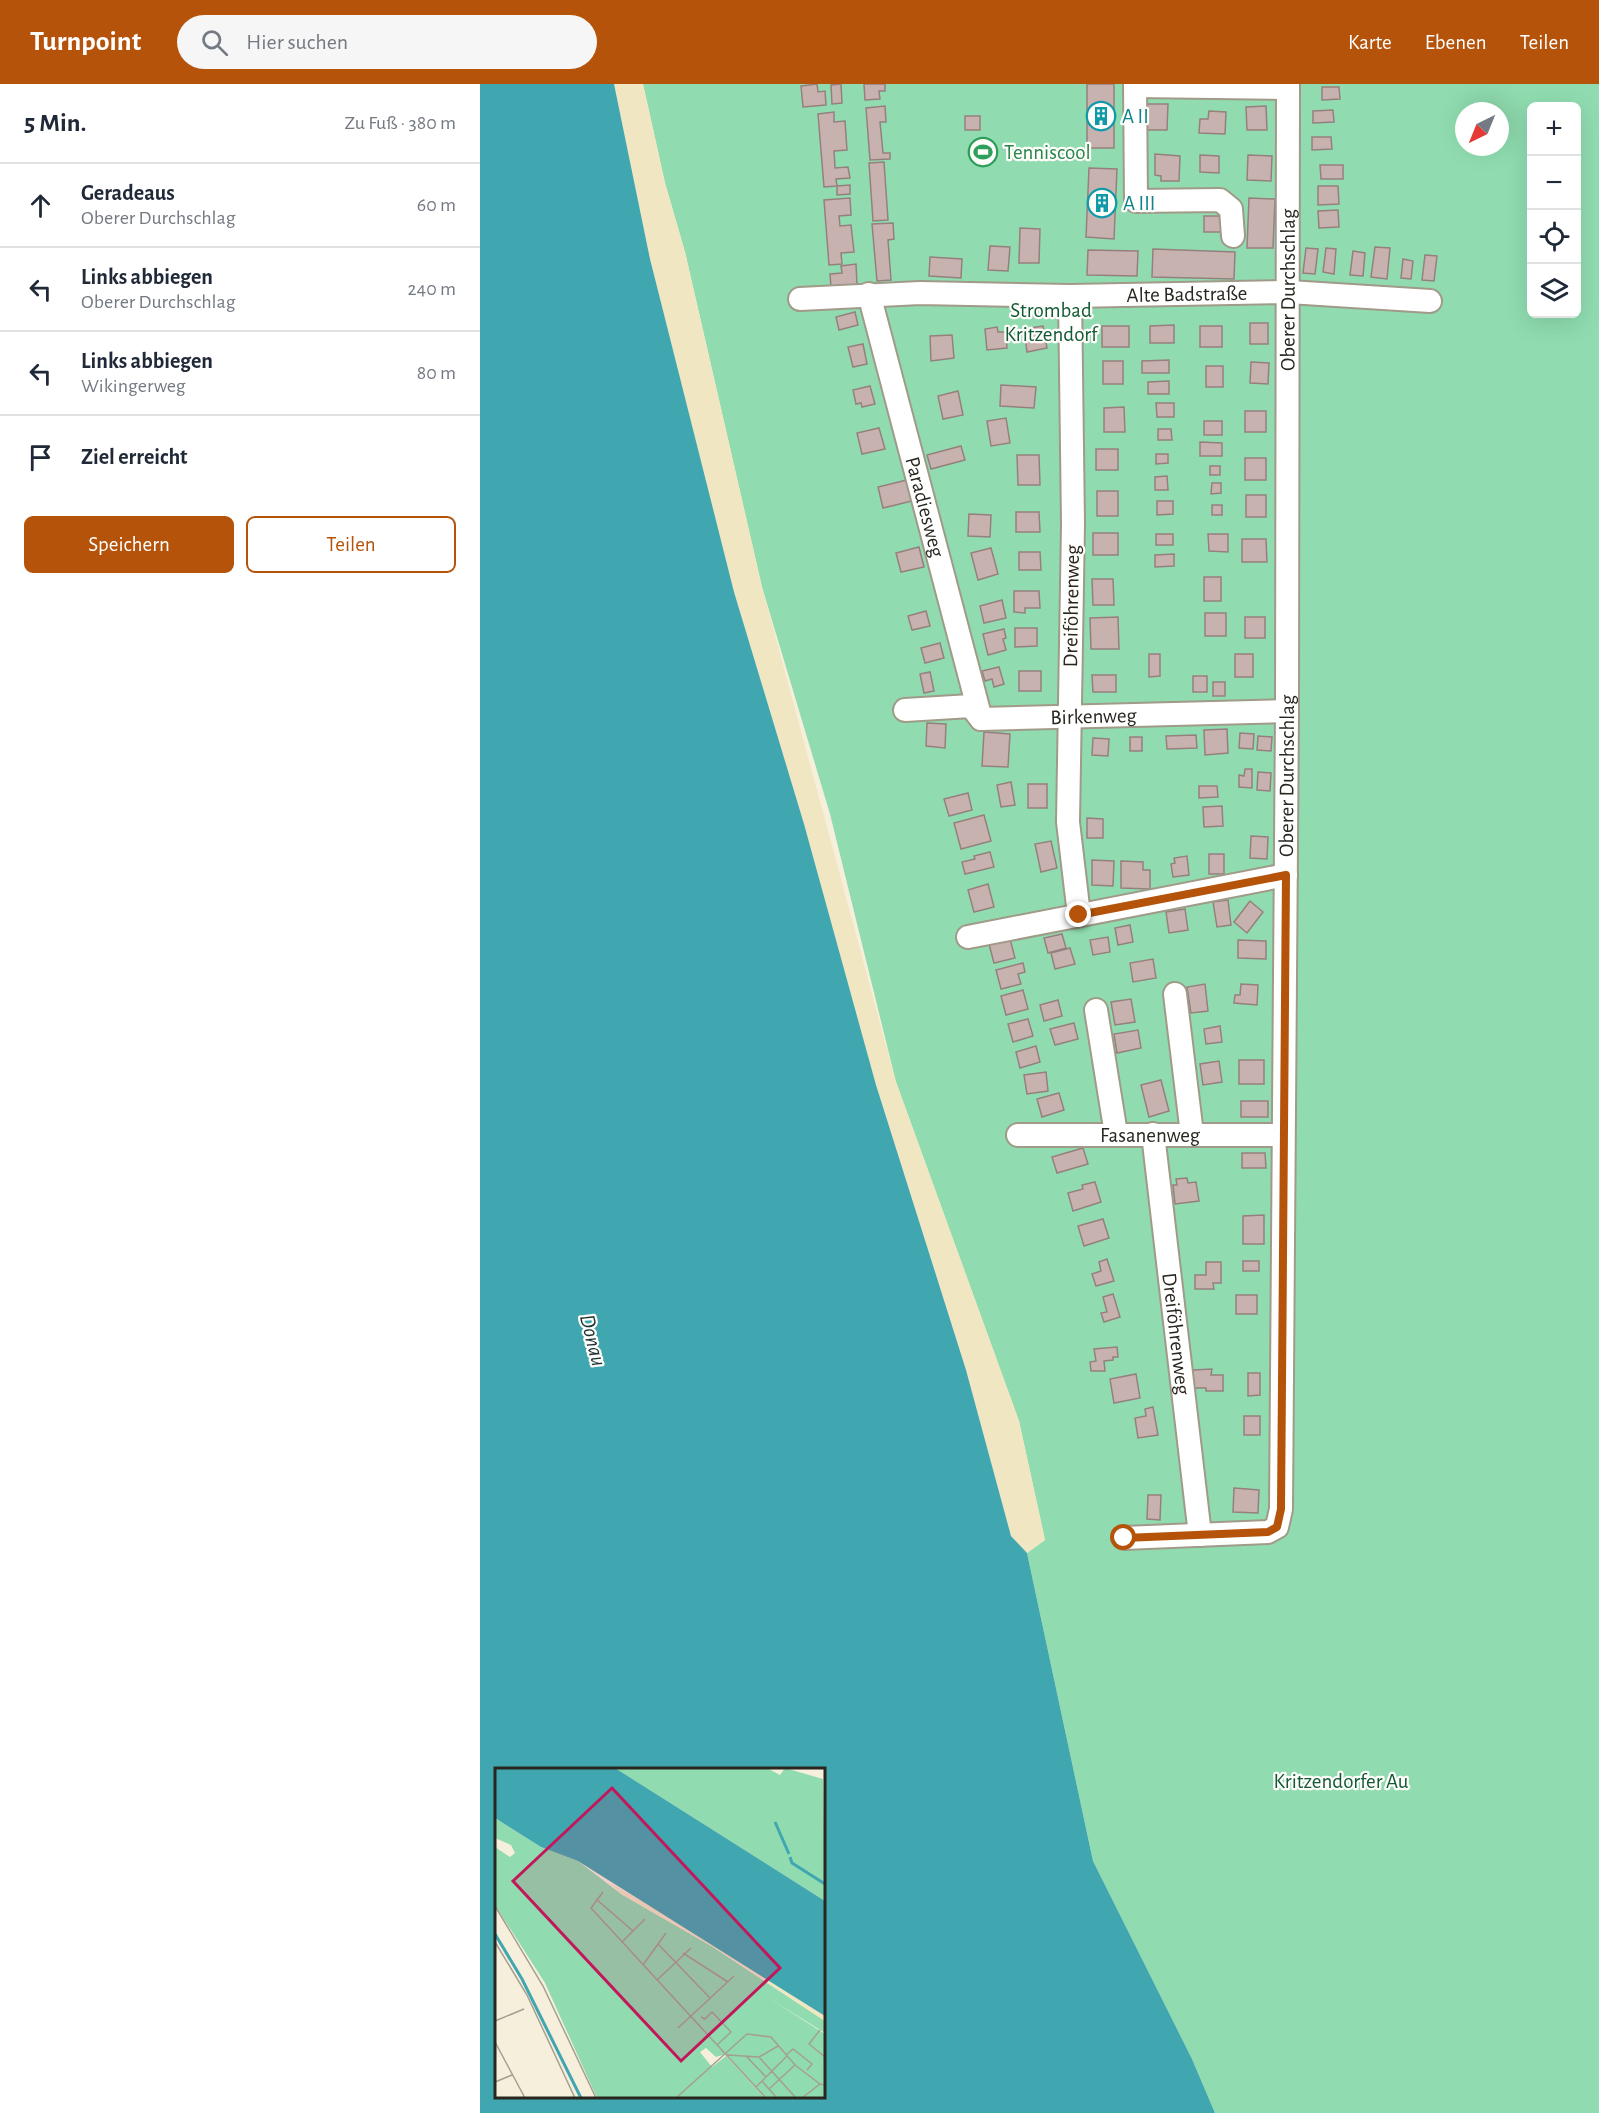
<!DOCTYPE html>
<html lang="de">
<head>
<meta charset="utf-8">
<style>
  body { margin:0; font-family:"Alegreya Sans",sans-serif; background:#f6f6f7; color:#1f2937 }
  .controls { position:absolute; right:18px; top:18px; display:grid; overflow:hidden; border-radius:9px; box-shadow:0 6px 24px #0002 }
  .controls button { width:54px; height:54px; display:grid; place-items:center; padding:0; border:0; border-bottom:2px solid #e0e1e3; background:#fff; color:#1f2937; font:30px sans-serif }
  .compass { position:absolute; left:975px; top:18px; width:54px; height:54px; border-radius:50%; background:#fff; box-shadow:0 6px 24px #0002; rotate:223deg }
  .stop { position:absolute; width:18px; height:18px; margin:-14px; border:4px solid #b45309; border-radius:50%; background:#fff }
  .stop.end { background:#b45309; border-color:#fff; box-shadow:0 2px 6px #0008 }
  .list { margin:0; padding:0; list-style:none }
  h2 { display:flex; justify-content:space-between; align-items:center; height:78px; margin:0; padding:0 24px; font-size:26px }
  h2 small { font-size:20px; font-weight:400; color:#747a83 }
  .list li { display:grid; grid-template-columns:39px 1fr auto; gap:18px; align-items:center; box-sizing:border-box; height:84px; padding:0 24px; border-top:2px solid #e0e1e3 }
  .list b { display:block; font-size:22px; white-space:nowrap }
  .list p { margin:0; font-size:20px; white-space:nowrap; color:#747a83 }
  .list em { font-size:20px; font-style:normal; color:#747a83 }
  .actions { display:flex; gap:12px; padding:18px 24px }
  .actions a { flex:1; padding:14px 0; border:2px solid #b45309; border-radius:9px; text-align:center; font-size:21px; color:#b45309 }
  .actions .main { background:#b45309; color:#fff }
  .icon { flex:none; width:33px; height:33px; fill:none; stroke:currentColor; stroke-width:2; stroke-linecap:round; stroke-linejoin:round }
  .map { position:relative; flex:none; width:1119px; height:2029px; overflow:hidden }
  header { display:flex; align-items:center; gap:36px; box-sizing:border-box; height:84px; padding:0 30px; background:#b45309; color:#fff }
  header strong { font-size:28px }
  nav { display:flex; gap:33px; margin-inline-start:auto; font-size:21px }
  .search { width:420px; height:54px; background:#f6f6f7; display:flex; align-items:center; gap:15px; box-sizing:border-box; padding:0 21px; border-radius:33px; color:#747a83; font-size:22px }
  main { display:flex }
  aside { flex:1; background:#fff }
  .map>svg:first-child { display:block }
  .green { fill:#90dcb0; fill-rule:evenodd }
  .sand { fill:#f0e6c1 }
  .water { fill:#40a6af; fill-rule:evenodd }
  .building { fill:#c8b2b0; stroke:#95807e; stroke-width:1.5 }
  .lines { fill:none; stroke-linecap:round; stroke-linejoin:round }
  .minor-casing { stroke:#a09a88; stroke-width:26 }
  .minor { stroke:#fff; stroke-width:22 }
  .route { stroke:#b45309; stroke-width:8 }
  .labels { text-anchor:middle; stroke-width:4.5; stroke-linejoin:round; paint-order:stroke }
  .culture-label { font-size:21px; fill:#0d838f; stroke:#fefdf9; text-anchor:start }
  .leisure-label { font-size:21px; fill:#27864d; stroke:#fefdf9; text-anchor:start }
  .street-label { font-size:21px; fill:#28261f; stroke:#fefdf9 }
  .park-label { font-size:21px; fill:#115937; stroke:#fefdf9 }
  .water-label { font-size:22px; font-style:italic; fill:#1a3134; stroke:#fefdf9 }
  .inset-river { fill:none; stroke:#40a6af; stroke-width:3 }
  .inset-road { fill:none; stroke:#a49f90; stroke-width:1.5 }
  .view { fill:#c2185b; fill-opacity:0.15; stroke:#c2185b; stroke-width:3 }
  .inset-edge { fill:none; stroke:#28261f; stroke-width:3 }
</style>
</head>
<body>
<header>
<strong>Turnpoint</strong>
<div class="search"><svg class="icon" aria-label="search" viewBox="0 0 24 24"><circle cx="10" cy="10" r="6"/><path d="M15 15l6 6"/></svg>Hier suchen</div>
<nav><a>Karte</a><a>Ebenen</a><a>Teilen</a></nav>
</header>
<main>
<aside>
<h2>5 Min.<small>Zu Fuß · 380 m</small></h2>
<ul class="list">
<li><svg class="icon" aria-label="ahead" viewBox="0 0 24 24"><path d="M12 20V5M6 11l6-6 6 6"/></svg><div><b>Geradeaus</b><p>Oberer Durchschlag</p></div><em>60 m</em></li>
<li><svg class="icon" aria-label="left" viewBox="0 0 24 24"><path d="M17 20v-9H6M10 6l-5 5 5 5"/></svg><div><b>Links abbiegen</b><p>Oberer Durchschlag</p></div><em>240 m</em></li>
<li><svg class="icon" aria-label="left" viewBox="0 0 24 24"><path d="M17 20v-9H6M10 6l-5 5 5 5"/></svg><div><b>Links abbiegen</b><p>Wikingerweg</p></div><em>80 m</em></li>
<li><svg class="icon" aria-label="arrive" viewBox="0 0 24 24"><path d="M6 21V4h12l-3 4 3 4H6"/></svg><div><b>Ziel erreicht</b></div></li>
</ul>
<div class="actions"><a class="main">Speichern</a><a>Teilen</a></div>
</aside>
<div class="map">
<svg width="1119" height="2029" viewBox="0 0 1119 2029">
  <rect width="100%" height="100%" fill="#f6efdc"/>
  <path class="green" d="M163,0H1119V2029H735L712,1975L613,1777L547,1469L565,1456L539,1337L416,998L350,730L282,503L205,168L185,99ZM1052,22H1096V230H1052ZM984,27H1020V63H984Z"/>
  <path class="sand" d="M134,0H163L185,99L205,168L282,503L416,998L539,1337L565,1456L547,1469L531,1452L486,1286L396,1001L324,740L254,508L170,175Z"/>
  <path class="water" d="M0,0H134L170,175L254,508L324,740L396,1001L486,1286L531,1452L547,1469L613,1777L712,1975L735,2029H0ZM16,1686H344V2012H16Z"/>
  <path class="building" d="M337,0L338,8L345,7L346,21L323,23L321,2Z
    M361,0L362,19L352,20L351,1Z
    M384,0H405V7H399L400,15L385,16Z
    M607,0H634V64H607Z
    M842,3H859L860,15L842,16Z
    M667,20H688L687,46H667Z
    M405,22L406,38H400L403,69H410V75L390,76L386,24Z
    M786,22L787,46H767L766,23Z
    M853,26L854,38L833,39V27Z
    M729,27L746,28L745,50L719,49L720,35H728Z
    M354,28V38L365,37L367,66L354,67L355,84L368,83L370,94L356,95L357,102L344,103L338,30Z
    M485,32H500V46H485Z
    M832,53H851L852,65L832,66Z
    M675,70L700,72L699,97H681V92L675,91Z
    M720,71L739,72V89L720,88Z
    M768,71L792,72L791,97L767,96Z
    M404,78L408,136L393,137L389,79Z
    M840,81H863V95H841Z
    M609,84L637,85L634,155L606,153Z
    M370,101V110L357,111V102Z
    M838,102H858L859,120L838,121Z
    M370,114L371,131L359,132L360,142L371,141L374,168L361,169L362,180L349,181L344,116Z
    M769,114L795,115L793,164H767Z
    M858,126L859,143L839,144L838,127Z
    M724,132H741V148H724Z
    M413,139L414,155L408,156L411,196L397,197L392,140Z
    M540,144L560,145L559,179H539Z
    M510,162L530,163L528,187L508,186Z
    M895,163L910,164L907,195L891,193Z
    M826,164L838,165L835,190L823,189Z
    M846,164L856,165L854,190L843,188Z
    M673,165L755,168L754,195L672,193Z
    M608,166L658,167L657,192L607,191Z
    M873,167L885,169L883,192L870,191Z
    M945,171L957,172L954,197L942,196Z
    M450,173L482,175L481,194L449,192Z
    M923,175L933,177L931,195L921,194Z
    M376,180L377,201L351,203L350,190L362,189L361,182Z
    M375,228L378,241L359,246L356,233Z
    M770,239H788V260H770Z
    M694,241V259H670V242Z
    M563,242L567,264L547,268L544,245Z
    M622,242H649V263H622Z
    M720,242H742V263H720Z
    M517,243L518,248H526L527,264L507,266L505,245Z
    M472,251L474,274L451,277L450,252Z
    M383,260L387,280L373,283L368,263Z
    M689,276V289H662V277Z
    M623,277H643V300H623Z
    M771,278L789,279L788,300L770,299Z
    M726,282H743V303H726Z
    M689,297V310H668V298Z
    M521,301L556,303L554,324L520,322Z
    M390,302L395,320L382,323L381,319L376,320L373,306Z
    M478,307L483,331L463,335L458,312Z
    M676,319H694V333H677Z
    M644,323L645,348H624V324Z
    M765,327H786V348H765Z
    M526,334L530,359L511,362L507,337Z
    M724,337H742V351H724Z
    M399,344L405,365L382,370L377,349Z
    M678,345H691L692,356H678Z
    M720,358L742,359V372H720Z
    M481,362L485,376L451,385L447,371Z
    M616,365H638V386H616Z
    M676,370H688V379L676,380Z
    M537,371H559L560,401H538Z
    M765,374H786V396H765Z
    M730,382H740V391H730Z
    M687,392L688,406H675V393Z
    M427,396L432,417L403,424L398,403Z
    M732,399H741V409L731,410Z
    M617,407H638V432H617Z
    M766,411H786V433H766Z
    M677,417H693V430L677,431Z
    M732,421H742V431H732Z
    M536,428H559L560,448H536Z
    M489,430L511,431L510,453L488,452Z
    M613,449H638V471H613Z
    M676,450H693V461H676Z
    M728,450H748V468L729,467Z
    M762,455H786L787,478H762Z
    M439,463L444,483L421,488L416,469Z
    M511,464L518,490L498,496L491,469Z
    M539,468H560L561,486H539Z
    M694,470V482L675,483V471Z
    M724,493H741V517H724Z
    M612,495H633L634,521H613Z
    M534,507H559L560,524H545V529L534,528Z
    M522,516L526,534L504,539L500,522Z
    M446,527L450,542L432,546L428,532Z
    M725,529H746V552H725Z
    M638,533L639,565H611L610,534Z
    M765,533H785V554H765Z
    M535,544H557V562L535,563Z
    M524,545L526,554L523,555L526,566L508,571L503,550Z
    M460,559L464,574L445,579L441,564Z
    M669,570H680V592L669,593Z
    M755,570H773V593H755Z
    M519,583L524,600L514,603L512,595L505,597L502,587Z
    M539,587H561V607H539Z
    M450,588L454,607L444,609L440,590Z
    M612,591H636V608H613Z
    M713,592H727V608H713Z
    M733,598H745V612H733Z
    M447,639L466,640L465,664L446,662Z
    M747,645L748,669L725,671L724,646Z
    M504,648L530,650L528,683L502,682Z
    M760,649L774,650L773,665L759,664Z
    M716,651L717,664L687,665L686,652Z
    M778,652L792,653L791,667L777,666Z
    M650,653H662V667H650Z
    M613,654L629,655L628,672L612,671Z
    M765,685H772V704L759,703V691L764,692Z
    M778,688L791,689L790,707L777,706Z
    M531,698L535,721L521,723L517,701Z
    M548,700H567V724H548Z
    M719,702H737L738,713L719,714Z
    M488,709L492,726L469,732L464,715Z
    M742,722L743,742L724,743L723,723Z
    M504,731L511,757L481,765L474,739Z
    M607,734L623,735V754H607Z
    M771,752L788,753L787,775L770,774Z
    M571,757L577,784L561,788L555,760Z
    M510,768L514,783L485,790L482,778L495,775L494,772Z
    M729,770H744V790H729Z
    M707,772L709,791L693,793L691,780L695,779L694,774Z
    M612,776L634,777L633,802L612,801Z
    M641,777L663,778V786H670V805L641,804Z
    M508,800L514,823L494,828L488,806Z
    M748,816L751,841L737,843L733,818Z
    M770,817L783,828L767,849L754,838Z
    M705,825L708,846L689,849L686,828Z
    M650,841L653,858L638,861L635,844Z
    M582,850L586,864L568,869L564,854Z
    M628,853L630,868L613,871L610,856Z
    M530,855L535,874L514,879L509,860Z
    M758,856L786,857V875L758,874Z
    M590,864L595,880L575,885L571,869Z
    M673,875L676,894L653,898L650,879Z
    M543,879L545,888L538,890L541,900L521,905L516,886Z
    M725,900L728,927L711,929L707,903Z
    M761,900L778,901L777,921L754,919L755,911H760Z
    M543,906L548,925L526,931L521,912Z
    M651,915L655,938L635,941L631,918Z
    M578,916L582,932L564,937L560,921Z
    M548,935L553,952L533,958L528,940Z
    M594,939L598,955L575,961L570,945Z
    M740,942L742,958L726,960L724,945Z
    M658,946L661,964L637,969L634,950Z
    M556,962L560,978L540,984L536,968Z
    M759,976H784V1000H759Z
    M739,977L742,998L723,1001L720,980Z
    M566,988L568,1007L547,1010L544,991Z
    M681,996L689,1027L669,1033L661,1001Z
    M579,1009L584,1026L562,1033L557,1015Z
    M761,1017H788V1033H761Z
    M603,1064L608,1080L577,1089L572,1073Z
    M762,1069H785L786,1084H762Z
    M707,1094L708,1099L716,1098L719,1117L695,1120L693,1101H697L696,1095Z
    M615,1098L621,1118L593,1127L588,1109L603,1105L602,1101Z
    M784,1131V1160H763V1132Z
    M623,1135L629,1154L604,1162L598,1142Z
    M627,1175L634,1197L616,1202L612,1190L621,1187L619,1178Z
    M763,1177H779V1187H763Z
    M726,1178H741V1199H733L734,1205H715V1191H726Z
    M633,1210L640,1233L624,1238L621,1229L627,1228L623,1213Z
    M756,1211H777V1230H756Z
    M637,1263L638,1273H633V1276L624,1277L625,1287H611L610,1278L616,1277L614,1265Z
    M732,1285L731,1291H743V1307H726V1304H713V1286Z
    M768,1289H780V1311L768,1312Z
    M656,1290L660,1314L634,1319L630,1295Z
    M673,1323L678,1351L658,1354L655,1334L666,1332L665,1325Z
    M764,1332H780V1351H764Z
    M754,1404L779,1406L778,1429L753,1428Z
    M668,1411H681L680,1436L667,1435Z"/>
  <g class="lines">
    <g class="minor-casing">
      <g id="minor">
        <path d="M655,0L656,117L740,116L751,125L753,152"/>
        <path d="M655,2L808,4"/>
        <path id="s1" d="M389,210L501,635"/>
        <path d="M590,212L593,440L588,738L599,831"/>
        <path id="s2" d="M320,215L440,209L590,212L809,208L950,217"/>
        <path id="s3" d="M425,626L491,622L501,635L807,627"/>
        <path d="M488,853L806,791"/>
        <path d="M695,910L712,1050"/>
        <path d="M616,926L636,1050"/>
        <path id="s4" d="M673,1050L720,1451"/>
        <path id="s5" d="M538,1051H803"/>
        <path id="s6" d="M644,1454L788,1448L797,1443L801,1425L807,627L808,0"/>
      </g>
    </g>
    <use href="#minor" class="minor"/>
  </g>
  <g class="lines">
    <path class="route" d="M599,831L806,791L801,1425L797,1443L788,1448L644,1454"/>
  </g>
  <defs>
    <g id="building-ring" transform="scale(1.5)"><circle r="9.5" fill="#fefdf9" stroke="#0f9aa8" stroke-width="1.5"/><path d="M-4-6H4V6H1V3H-1V6H-4ZM-2.5-4.3h1.7v1.8h-1.7ZM.8-4.3h1.7v1.8H.8ZM-2.5-1h1.7V.8h-1.7ZM.8-1h1.7V.8H.8Z" fill="#0f9aa8"/></g>
    <g id="stadium-ring" transform="scale(1.5)"><circle r="9.5" fill="#fefdf9" stroke="#2e9e5b" stroke-width="1.5"/><path d="M0-5a6.5 5 0 1 0 0 10a6.5 5 0 1 0 0-10ZM-3.5-1.8h7v3.6h-7Z" fill="#2e9e5b"/></g>
  </defs>
  <g fill-rule="evenodd">
    <use href="#building-ring" x="621" y="32"/>
    <use href="#stadium-ring" x="503" y="68"/>
    <use href="#building-ring" x="622" y="119"/>
  </g>
  <g class="labels">
    <g class="culture-label">
      <text x="642" y="39">A II</text>
      <text x="643" y="126">A III</text>
    </g>
    <g class="leisure-label">
      <text x="524" y="75">Tenniscool</text>
    </g>
    <g class="street-label">
      <text dy="7" stroke="none"><textPath href="#s6" startOffset="1392">Oberer Durchschlag</textPath></text>
      <text dy="7" stroke="none"><textPath href="#s2" startOffset="387">Alte Badstraße</textPath></text>
      <text dy="7" stroke="none"><textPath href="#s1" startOffset="220">Paradiesweg</textPath></text>
      <text transform="translate(591 522) rotate(-89)" y="7">Dreiföhrenweg</text>
      <text dy="7" stroke="none"><textPath href="#s3" startOffset="195">Birkenweg</textPath></text>
      <text dy="7" stroke="none"><textPath href="#s6" startOffset="906">Oberer Durchschlag</textPath></text>
      <text dy="7" stroke="none"><textPath href="#s5" startOffset="132">Fasanenweg</textPath></text>
      <text dy="7" stroke="none"><textPath href="#s4" startOffset="201">Dreiföhrenweg</textPath></text>
    </g>
    <g class="park-label">
      <text x="571" y="233">Strombad<tspan x="571" dy="24">Kritzendorf</tspan></text>
      <text x="861" y="1704">Kritzendorfer Au</text>
    </g>
    <g class="water-label">
      <text transform="translate(114 1256) rotate(76)" y="8">Donau</text>
    </g>
  </g>
  <g transform="translate(15 1684)">
    <rect width="330" height="330" fill="#f6efdc"/>
    <path d="M120,0H272L285,7L290,0L328,11L330,133ZM0,50L46,79L83,93L126,126L218,179L330,253V265L272,229L330,266V330H271L231,286L221,289L211,280L205,284L217,299L231,288L270,330H102L50,215L0,137V79L15,89L20,85L16,77L0,70Z" fill="#90dcb0"/>
    <path d="M115,115L221,176L321,241L330,248V253L218,179L126,126Z" fill="#f0e6c1"/>
    <path d="M0,0H120L330,133V248L83,93L46,79L0,50Z" fill="#40a6af"/>
    <path class="inset-river" d="M280,54L294,86M295,89L297,95L330,116M0,166L27,211L86,330"/>
    <path class="inset-road" d="M108,124L96,140L271,330M101,131L138,163M0,138L48,218L101,330M0,174L32,227L80,330M127,174L150,151M163,176L215,230M188,185L233,214M148,197L171,165M162,212L196,180M206,249L210,251L217,244L236,264L222,277M0,253L29,241M183,260L239,208M325,262L314,276L330,289M213,267L227,255M0,274L30,330M232,287L264,289L283,278M291,287L298,281L317,296L312,302M251,288L271,309M264,289L301,330M267,313L282,330M0,314L17,307M261,319L292,288M274,321L300,297M181,330L252,266L276,269L300,297L325,316M307,330L325,316L330,317"/>
    <path class="view" d="M117,20L285,200L186,293L18,113Z"/>
    <rect width="330" height="330" class="inset-edge"/>
  </g>
</svg>
<div class="controls">
<button>+</button>
<button>−</button>
<button><svg class="icon" aria-label="locate" viewBox="0 0 24 24"><circle cx="12" cy="12" r="6"/><path d="M12 2v4M12 18v4M2 12h4M18 12h4"/></svg></button>
<button><svg class="icon" aria-label="layers" viewBox="0 0 24 24"><path d="M12 4l9 5-9 5-9-5zM3 14l9 5 9-5"/></svg></button>
</div>
<svg class="compass" viewBox="-18 -18 36 36"><path d="M0-13l5 13h-10z" fill="#e53935"/><path d="M0 13l5-13h-10z" fill="#747a83"/></svg>
<div class="stop" style="left:644px;top:1454px"></div>
<div class="stop end" style="left:599px;top:831px"></div>
</div>
</main>
</body>
</html>
